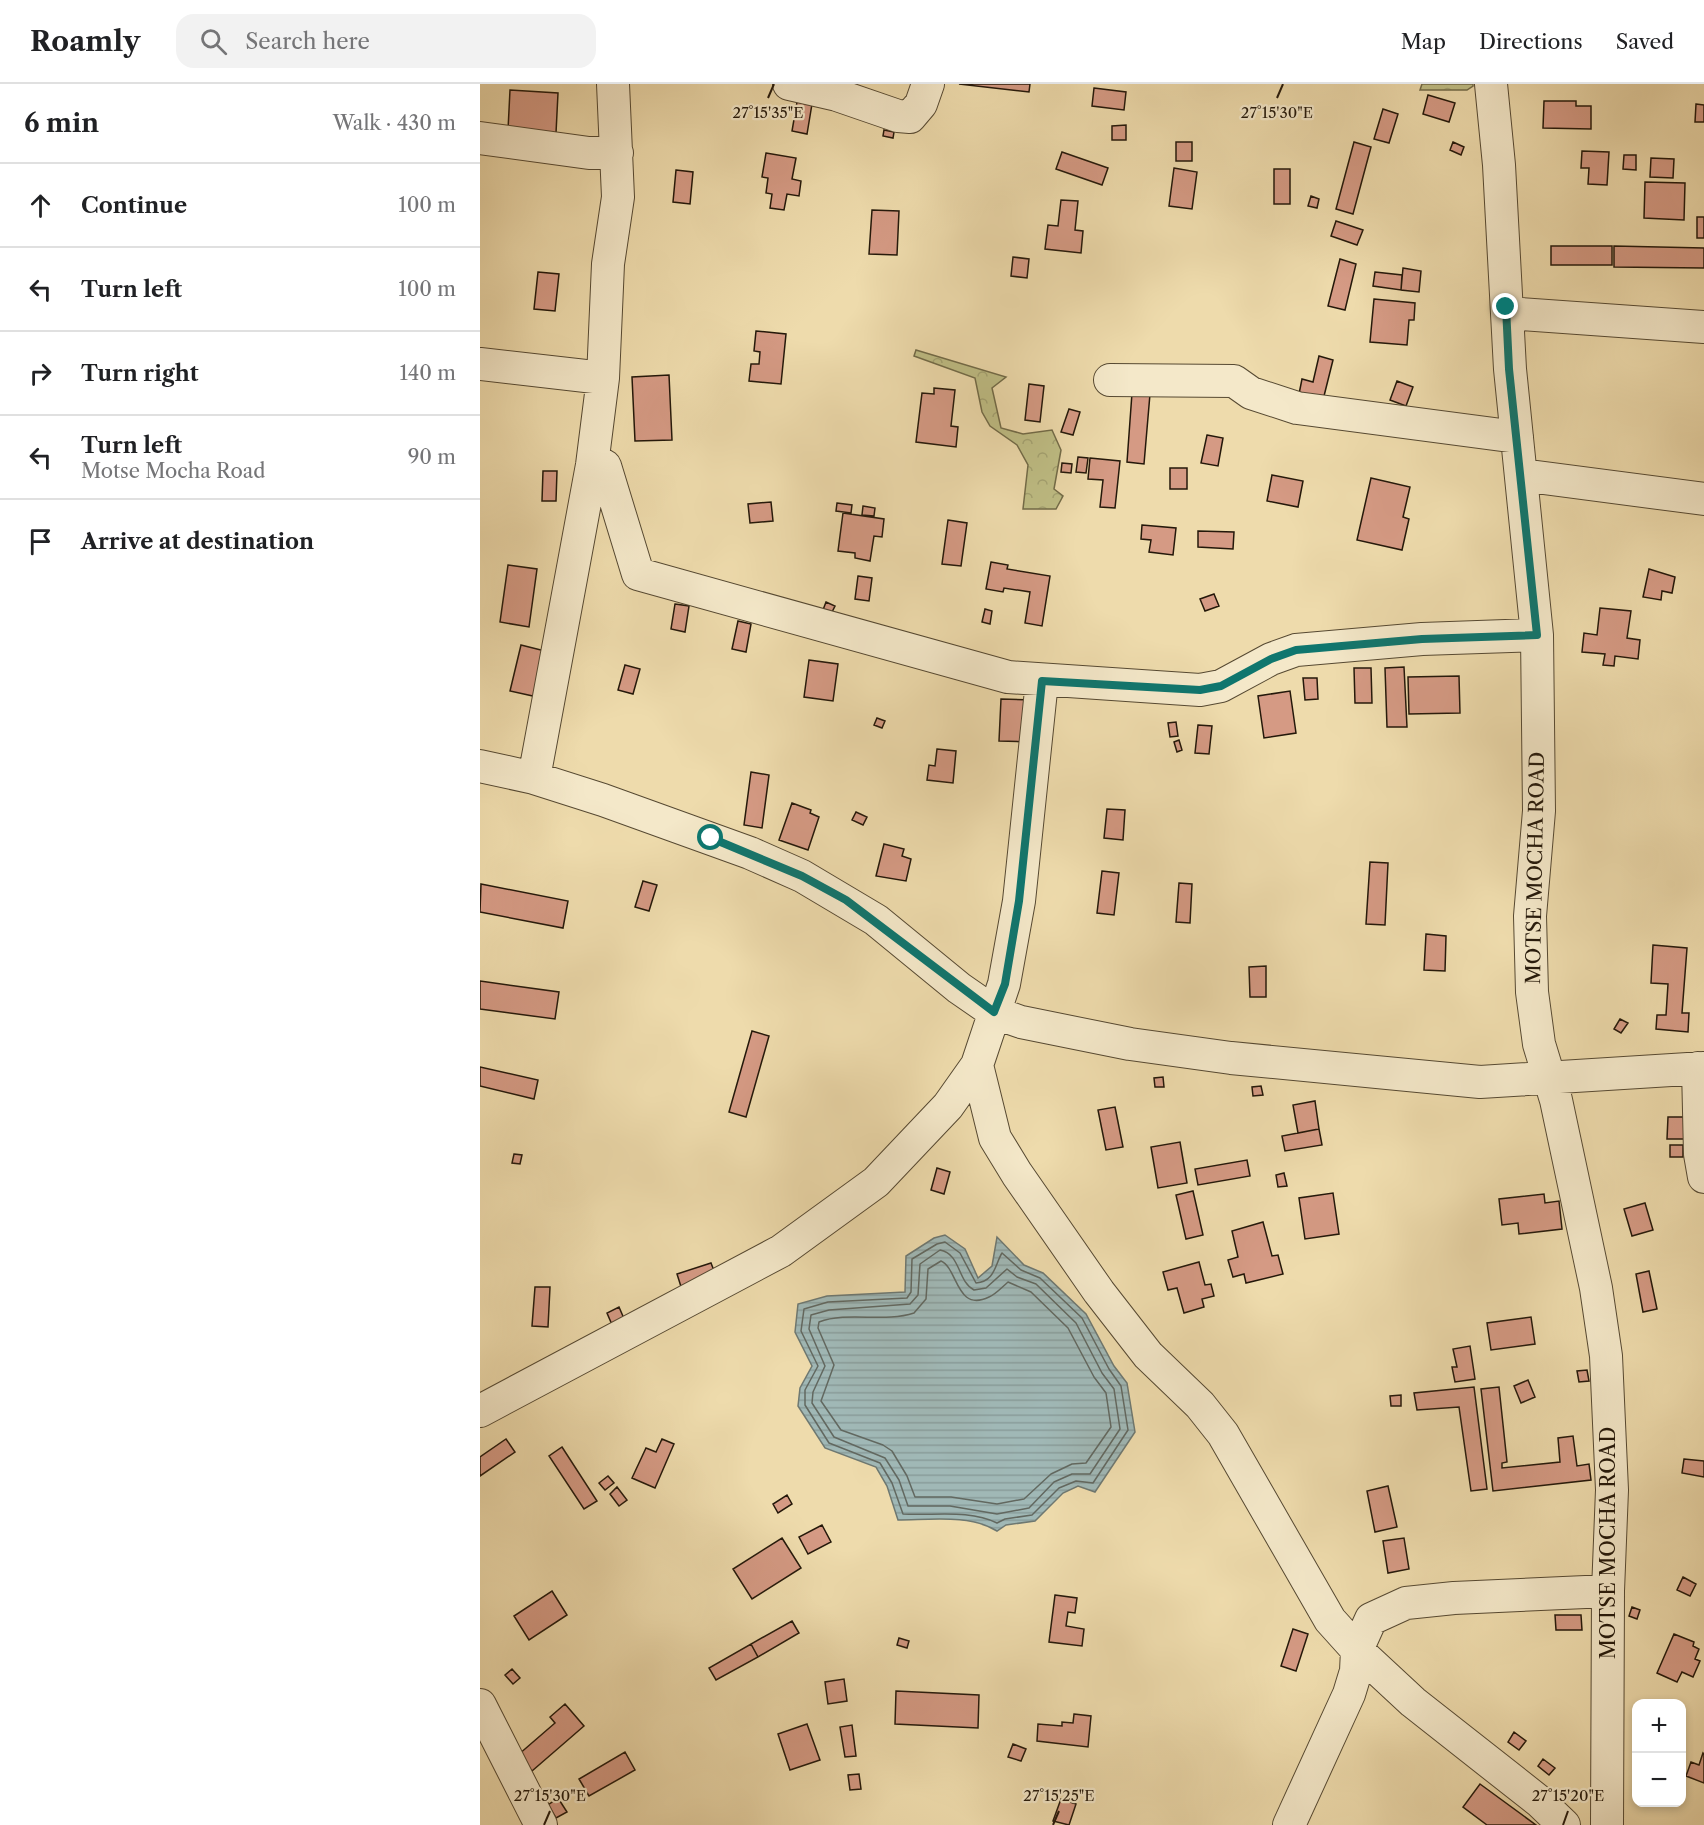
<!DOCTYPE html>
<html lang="en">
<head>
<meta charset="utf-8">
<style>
  body { margin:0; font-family:"Libre Caslon Text",serif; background:#f2f2f2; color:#202124 }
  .controls { position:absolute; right:18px; bottom:18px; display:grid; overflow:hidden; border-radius:12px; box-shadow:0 3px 9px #0003 }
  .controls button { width:54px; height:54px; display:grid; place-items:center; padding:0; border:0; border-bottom:2px solid #e0e0e0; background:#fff; color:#202124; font:30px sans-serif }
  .stop { position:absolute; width:18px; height:18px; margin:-14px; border:4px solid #0f766e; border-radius:50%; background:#fff }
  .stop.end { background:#0f766e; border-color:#fff; box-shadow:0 2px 6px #0008 }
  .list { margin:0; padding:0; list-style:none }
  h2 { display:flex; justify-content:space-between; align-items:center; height:78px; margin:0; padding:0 24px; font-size:26px }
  h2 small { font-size:20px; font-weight:400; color:#757577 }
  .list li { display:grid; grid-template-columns:39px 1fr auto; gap:18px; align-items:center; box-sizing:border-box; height:84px; padding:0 24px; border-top:2px solid #e0e0e0 }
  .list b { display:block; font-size:22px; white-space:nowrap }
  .list p { margin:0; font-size:20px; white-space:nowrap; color:#757577 }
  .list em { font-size:20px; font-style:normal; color:#757577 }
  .icon { flex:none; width:33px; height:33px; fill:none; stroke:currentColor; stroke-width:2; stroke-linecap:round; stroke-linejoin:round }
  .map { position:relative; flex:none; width:1224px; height:1741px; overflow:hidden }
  header { display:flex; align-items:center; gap:36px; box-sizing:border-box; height:84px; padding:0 30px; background:#fff; border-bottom:2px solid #e0e0e0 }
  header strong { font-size:28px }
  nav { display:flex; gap:33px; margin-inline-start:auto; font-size:21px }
  .search { width:420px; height:54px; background:#f2f2f2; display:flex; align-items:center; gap:15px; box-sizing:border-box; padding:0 21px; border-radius:18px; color:#757577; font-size:22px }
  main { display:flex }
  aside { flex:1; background:#fff }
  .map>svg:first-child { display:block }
  .forest { fill:url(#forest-crowns); stroke:#726b48; stroke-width:1.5 }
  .water { fill:url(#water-rules); stroke:#6e7871; stroke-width:1.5 }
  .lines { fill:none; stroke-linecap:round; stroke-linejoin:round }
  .shore { stroke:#626860; stroke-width:1.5 }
  .building { fill:#d59a84; stroke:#24180a; stroke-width:1.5 }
  .minor-casing { stroke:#564932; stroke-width:34 }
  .minor { stroke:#f4e8c9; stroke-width:32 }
  .route { stroke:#0f766e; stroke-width:8 }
  .ticks { fill:none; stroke:#24180a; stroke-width:2 }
  .labels { text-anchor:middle; stroke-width:4.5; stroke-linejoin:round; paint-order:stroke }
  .street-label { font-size:20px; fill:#24180a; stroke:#f4e8c9 }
  .ticks-label { font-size:15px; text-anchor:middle; fill:#24180a; stroke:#f4e8c9; stroke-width:4.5; stroke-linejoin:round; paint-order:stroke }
</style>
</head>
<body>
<header>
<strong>Roamly</strong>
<div class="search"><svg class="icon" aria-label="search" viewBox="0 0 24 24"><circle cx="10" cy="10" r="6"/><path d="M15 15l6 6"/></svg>Search here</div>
<nav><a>Map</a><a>Directions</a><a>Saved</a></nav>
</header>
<main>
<aside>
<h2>6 min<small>Walk · 430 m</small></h2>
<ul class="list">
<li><svg class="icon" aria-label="ahead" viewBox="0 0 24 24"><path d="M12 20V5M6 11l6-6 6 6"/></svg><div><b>Continue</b></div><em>100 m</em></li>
<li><svg class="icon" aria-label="left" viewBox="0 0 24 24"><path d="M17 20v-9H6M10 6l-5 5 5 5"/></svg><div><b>Turn left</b></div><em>100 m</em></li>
<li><svg class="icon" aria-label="right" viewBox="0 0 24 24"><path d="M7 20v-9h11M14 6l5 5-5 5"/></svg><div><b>Turn right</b></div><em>140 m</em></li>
<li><svg class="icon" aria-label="left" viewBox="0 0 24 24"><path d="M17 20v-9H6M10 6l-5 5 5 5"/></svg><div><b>Turn left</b><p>Motse Mocha Road</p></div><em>90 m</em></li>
<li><svg class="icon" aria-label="arrive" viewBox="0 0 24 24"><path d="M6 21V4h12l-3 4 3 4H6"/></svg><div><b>Arrive at destination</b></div></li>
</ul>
</aside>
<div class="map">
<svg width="1224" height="1741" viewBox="0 0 1224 1741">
  <defs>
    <pattern id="forest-crowns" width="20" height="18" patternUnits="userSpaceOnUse" patternTransform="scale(1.5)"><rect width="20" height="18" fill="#bfbe85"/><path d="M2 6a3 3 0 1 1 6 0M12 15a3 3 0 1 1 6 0" fill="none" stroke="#a4a372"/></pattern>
    <pattern id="water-rules" width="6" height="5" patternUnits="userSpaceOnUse" patternTransform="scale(1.5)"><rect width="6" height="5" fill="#a0b8b6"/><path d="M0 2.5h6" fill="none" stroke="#8a9d9b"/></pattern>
  </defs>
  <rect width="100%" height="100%" fill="#eedbac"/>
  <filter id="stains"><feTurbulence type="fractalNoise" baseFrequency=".00333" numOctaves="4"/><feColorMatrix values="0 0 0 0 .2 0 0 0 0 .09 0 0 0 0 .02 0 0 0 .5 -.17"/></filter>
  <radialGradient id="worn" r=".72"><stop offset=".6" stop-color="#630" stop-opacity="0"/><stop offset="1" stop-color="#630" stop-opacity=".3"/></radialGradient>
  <path class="forest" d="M942,0H993V2L987,6H940Z
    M436,266L526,293L512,304L521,344L543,350L572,346L581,366L574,405L583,412L576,425H543L548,381L537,361L510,342L502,328L495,294L434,272Z"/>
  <path class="water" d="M465,1151L485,1165L498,1194L512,1182L517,1153L544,1181L563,1189L606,1230L634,1282L647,1299L655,1348L615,1408L598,1402L583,1409L555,1437L526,1441L517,1447C490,1430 449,1436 418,1436L407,1402L396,1383L345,1364L318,1322L320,1304L332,1282L315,1248L318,1220L347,1212L425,1208L426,1172L454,1154Z"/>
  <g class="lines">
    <path class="shore" d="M465,1158L480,1169L496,1199C515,1198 515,1180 522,1169L541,1186L560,1194L602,1234L629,1285L641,1302L648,1346L613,1399L596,1397L579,1404L552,1431L525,1435L517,1439C489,1425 453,1432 423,1430L412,1399L400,1379L349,1359L325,1321V1306L338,1282L321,1247L324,1225L348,1218L427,1214L431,1208L432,1175L457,1160Z
      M460,1166C481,1170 477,1197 494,1206L506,1204L527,1185L537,1193L556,1200L596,1239L622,1289L634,1305L640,1345L610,1390H592L574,1398L549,1424L517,1430L470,1422H428L419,1396L405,1374L354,1353L332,1319L333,1308L345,1282L329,1245L331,1231L349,1226L430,1220L438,1211L440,1180Z
      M461,1177C478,1184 476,1229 509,1213C516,1210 522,1203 528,1198L551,1208L588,1244L614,1293L626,1309L631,1343L606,1379L592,1380L571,1390L544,1415L517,1420L471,1413H435L427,1392L412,1367L403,1361L361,1346L341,1317L354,1281L338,1244L339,1238C368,1227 404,1239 434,1229L446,1215L448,1185Z"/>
  </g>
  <path class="building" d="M479,0H550L549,8Z
    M614,4L646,8L644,26L612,22Z
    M30,6L78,9L76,49L28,46Z
    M948,11L975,19L969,38L943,30Z
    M1064,17H1096V22H1111V45L1063,44Z
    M317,18L332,20L327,50L312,47Z
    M1216,20L1224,21V38H1215Z
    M903,25L918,30L909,59L894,55Z
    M646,41V56H632V42Z
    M404,46L414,48L413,54L403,52Z
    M696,58H712V77H696Z
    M874,58L891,63L873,130L856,125Z
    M973,58L984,63L981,71L970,66Z
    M1102,67L1129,68L1127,101L1108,100L1109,84H1101Z
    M582,68L628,84L622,101L576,85Z
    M286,69L316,74L312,95L321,97L319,112L307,110L304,126L290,124L292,110L286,109L288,94L282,93Z
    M1144,71H1156V86L1143,85Z
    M1171,74L1194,75L1193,94L1170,93Z
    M694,84L717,88L712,125L689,122Z
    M794,85H810V120H794Z
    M196,86L213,88L210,120L193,118Z
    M1165,98L1205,99L1204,136L1164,134Z
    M831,112L839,115L837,124L828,122Z
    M581,116L598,117L595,146L603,147L601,169L565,165L568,141L578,142Z
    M392,126L419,127L417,171L389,170Z
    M1217,133H1224V154H1217Z
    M856,137L883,146L877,161L851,152Z
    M1071,162H1132V181H1071Z
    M1134,162L1224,164V184L1134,183Z
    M533,173L549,175L547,194L531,192Z
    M860,175L876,180L865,226L848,222Z
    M923,184L941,187L939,208L921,206Z
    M58,188L79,190L75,227L54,225Z
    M895,188L922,191L921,206L893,202Z
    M894,215L935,219L934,236H929L927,261L890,258Z
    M276,247L306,250L301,300L269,297L271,280H279L280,268L274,267Z
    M839,272L853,276L843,316L819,310L822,295L833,298Z
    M189,291L192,356L155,357L152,293Z
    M917,297L933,303L926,322L910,316Z
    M549,300L564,302L560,338L545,336Z
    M454,304L475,306L471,342L478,343L476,363L436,358L442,309L454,310Z
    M652,309L670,310L664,380L647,378Z
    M589,325L600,328L593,351L581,348Z
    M727,351L743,354L738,382L721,379Z
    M598,373L608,374L606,389L596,388Z
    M610,374L640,377L635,424L620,423L623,396L608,395Z
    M582,379L592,380L591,389L581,388Z
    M690,384H707V405H690Z
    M63,387H77L76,417H62Z
    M792,391L823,397L818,423L787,417Z
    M891,394L930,403L923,433L929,435L922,466L877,456Z
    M291,418L293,437L270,439L268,420Z
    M357,419L372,421L371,429L356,427Z
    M383,422L395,424L394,432L382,431Z
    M363,429L404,435L402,453L394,452L390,477L375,474V469L358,467Z
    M468,436L487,439L481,482L462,480Z
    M662,441L696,444L693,471L669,468L671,456L661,455Z
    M718,447L754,448L753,465L718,463Z
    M511,478L528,481L527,485L570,492L562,542L545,539L550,508L524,504L523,508L506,505Z
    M28,481L57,485L49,543L20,538Z
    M1169,485L1195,493L1192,509L1182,507L1181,516L1163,513Z
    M378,492L392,494L389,517L375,515Z
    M734,510L739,522L725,527L720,515Z
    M346,518L355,522L351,530L343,526Z
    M195,520L209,522L205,548L191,545Z
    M1120,524L1151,527L1147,554L1160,556L1158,575L1135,572L1134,582L1123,581L1125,570L1102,568L1104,549L1117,551Z
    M505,525L512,527L510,540L502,538Z
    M258,537L271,540L266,568L252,565Z
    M41,561L73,569L62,614L30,607Z
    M329,576L358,580L353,617L324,613Z
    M145,581L160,585L153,610L138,606Z
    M924,583L927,643H907L905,584Z
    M874,584H891L892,619H875Z
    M979,592L980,629L929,630L928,593Z
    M823,594H837L838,615L825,616Z
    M810,607L816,649L784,654L778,612Z
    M521,615L552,616L550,658L519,657Z
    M397,634L405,637L402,644L394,641Z
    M696,638L698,652L690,653L688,639Z
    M718,641L732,642L729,670L715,669Z
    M699,656L702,666L697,668L694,658Z
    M457,665L476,667L473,699L447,696L449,681L455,682Z
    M271,688L289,691L282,744L264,741Z
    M312,719L331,726L330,729L339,733L328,766L299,756Z
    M627,725L645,726L643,756L624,754Z
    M376,728L387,733L383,741L372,736Z
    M404,760L424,765L422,772L431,775L426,797L396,792Z
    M890,778L908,779L905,841L886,840Z
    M622,787L639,789L634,831L617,829Z
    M163,797L177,801L169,827L155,823Z
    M699,799L712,800L710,839L696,838Z
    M1,800L88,817L83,844L0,828Z
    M946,850L966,852L965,887L944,886Z
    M1173,861L1207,864L1202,929H1209L1208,948L1176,945L1177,931H1186L1188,900L1171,899Z
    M786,882V913H770L769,883Z
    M0,897L79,908L75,935L0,925Z
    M1140,935L1148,939L1141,949L1134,945Z
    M272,947L289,952L266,1033L249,1028Z
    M0,983L58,996L54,1015L0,1002Z
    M683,993L684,1003H675L674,994Z
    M781,1002L783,1011L773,1012L772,1003Z
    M835,1017L839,1045L818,1049L813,1021Z
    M635,1023L643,1063L626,1066L618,1026Z
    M1188,1033H1205V1055H1187Z
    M839,1045L842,1061L805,1067L802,1052Z
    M700,1058L707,1099L678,1104L671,1063Z
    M1190,1061H1203V1073H1190Z
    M34,1070L42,1071L40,1080L32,1079Z
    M767,1076L770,1092L718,1101L715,1085Z
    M457,1084L470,1088L464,1110L451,1106Z
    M804,1089L807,1102L798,1103L796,1091Z
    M713,1107L723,1151L706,1155L696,1111Z
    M853,1109L859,1150L825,1155L819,1114Z
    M1064,1110L1065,1119L1079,1117L1082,1145L1039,1150L1038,1139L1022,1141L1019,1115Z
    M1165,1119L1173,1146L1152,1152L1144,1125Z
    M783,1138L792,1172L798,1171L803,1190L766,1199L764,1190L753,1193L748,1176L758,1173L752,1147Z
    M719,1178L725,1201L731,1200L734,1212L722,1215L724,1223L704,1229L697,1204L688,1206L683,1188Z
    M231,1179L238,1197L203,1209L197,1190Z
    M1169,1187L1177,1225L1163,1228L1156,1190Z
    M55,1203H70L68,1243L52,1242Z
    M139,1223L145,1237L133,1243L127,1229Z
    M1051,1233L1055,1260L1011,1266L1007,1239Z
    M990,1262L995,1295L975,1298L972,1283H977L973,1265Z
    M1107,1286L1109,1297L1099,1298L1097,1287Z
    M1048,1296L1055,1313L1041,1319L1034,1302Z
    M994,1303L1007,1405L991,1407L979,1323L937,1326L934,1309Z
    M1019,1303L1027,1378L1022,1379V1384L1080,1378L1078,1354L1093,1352L1097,1382L1109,1380L1111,1396L1013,1407L1001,1305Z
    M921,1311V1322H911L910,1312Z
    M26,1355L35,1368L0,1392V1373Z
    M182,1355L194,1360L175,1404L152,1394L166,1364L176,1368Z
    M82,1363L117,1417L104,1425L69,1372Z
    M1204,1375L1224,1377V1393L1202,1389Z
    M128,1392L134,1399L125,1406L119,1399Z
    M908,1402L917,1443L895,1448L887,1407Z
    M137,1403L147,1416L139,1422L130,1410Z
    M307,1411L312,1420L298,1429L293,1420Z
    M342,1441L351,1458L328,1470L319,1453Z
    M302,1454L321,1484L272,1515L253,1485Z
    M924,1454L929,1485L908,1489L903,1457Z
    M1203,1493L1216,1500L1210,1512L1197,1506Z
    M72,1507L87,1531L49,1556L34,1532Z
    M575,1511L597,1514L595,1529L588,1528L586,1542L604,1545L602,1562L569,1558Z
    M1152,1523L1160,1526L1157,1535L1149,1532Z
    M1075,1531H1101L1102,1546H1076Z
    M312,1537L319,1549L278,1573L271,1560Z
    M813,1545L828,1550L816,1587L801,1582Z
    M1194,1550L1214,1558L1213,1562L1219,1565L1215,1575L1220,1577L1213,1593L1202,1588L1197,1598L1177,1589Z
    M419,1554L429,1557L427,1564L417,1561Z
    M271,1560L278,1573L236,1596L229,1584Z
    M32,1585L40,1594L33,1600L25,1591Z
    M364,1595L367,1617L348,1620L345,1598Z
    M416,1607L499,1611L498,1644L415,1640Z
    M85,1620L104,1642L52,1687L38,1671L75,1639L70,1633Z
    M594,1630L611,1632L608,1663L557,1657L558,1640L582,1642V1638L593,1639Z
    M327,1640L340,1676L310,1686L298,1650Z
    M372,1641L376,1672L365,1673L360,1643Z
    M1034,1648L1046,1657L1039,1666L1028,1658Z
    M533,1660L546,1665L541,1677L528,1673Z
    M145,1668L155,1686L109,1712L99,1695Z
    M1223,1669L1224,1670V1699L1206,1692L1211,1678L1219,1681Z
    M1063,1675L1075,1684L1069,1691L1058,1682Z
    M379,1690L381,1705L370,1706L368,1691Z
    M1000,1700L1056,1741H1007L983,1723Z
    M78,1714L87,1728L76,1734L68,1721Z
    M581,1715L596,1720L589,1741L573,1737Z"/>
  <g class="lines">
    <g class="minor-casing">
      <path id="minor" d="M309,0L357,11L418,32L430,33L441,20L448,0
        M1011,0L1019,81L1030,285L1057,551L1059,727L1050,832L1052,908L1059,960L1076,1016L1116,1204L1126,1272L1132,1406L1128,1507L1127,1741
        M0,54L109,69H137
        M1027,229L1224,243
        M0,280L123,294
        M630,296L754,297L771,309L817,324L1037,353
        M112,381L125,382L158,490L528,593L720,606L741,602L791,575L816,566L942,555L1057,551
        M1041,391L1224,415
        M0,682L54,694L123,716L270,769L322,792L396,836L479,904L515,929L541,938L650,960L751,974L1000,998L1224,984
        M54,694L112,381L123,294L128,180L138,113L133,0
        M497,981L515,1054L537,1090L619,1208L668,1271L720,1321L743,1350L850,1536L877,1566L933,1618L1060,1718L1084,1741
        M1218,984L1220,1070L1224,1093
        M0,1327L301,1167L396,1098L468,1022L497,981L524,900L539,817L562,597
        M0,1621L61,1741
        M809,1741L869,1610L876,1587L877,1566L891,1535L926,1519L974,1514L1128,1507"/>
    </g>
    <use href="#minor" class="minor"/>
  </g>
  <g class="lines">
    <path class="route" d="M231,754L322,792L366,816L514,928L525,900L539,817L562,597L720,606L741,602L791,575L816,566L942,555L1057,551L1029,285L1026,223"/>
  </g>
  <path class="ticks" d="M288,14L294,0M797,14L803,0M64,1741L70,1727M573,1741L579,1727M1083,1741L1088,1727"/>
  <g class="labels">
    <g class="street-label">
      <text transform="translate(1055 784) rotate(-89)" y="7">MOTSE MOCHA ROAD</text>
      <text transform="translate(1128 1459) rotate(-90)" y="7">MOTSE MOCHA ROAD</text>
    </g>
  </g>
  <g class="ticks-label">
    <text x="797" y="34">27°15'30"E</text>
    <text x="288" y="34">27°15'35"E</text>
    <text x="70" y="1717">27°15'30"E</text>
    <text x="579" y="1717">27°15'25"E</text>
    <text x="1088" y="1717">27°15'20"E</text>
  </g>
  <rect width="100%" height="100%" filter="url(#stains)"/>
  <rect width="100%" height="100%" fill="url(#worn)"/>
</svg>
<div class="controls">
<button>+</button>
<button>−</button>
</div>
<div class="stop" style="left:231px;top:754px"></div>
<div class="stop end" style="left:1026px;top:223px"></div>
</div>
</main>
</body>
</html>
